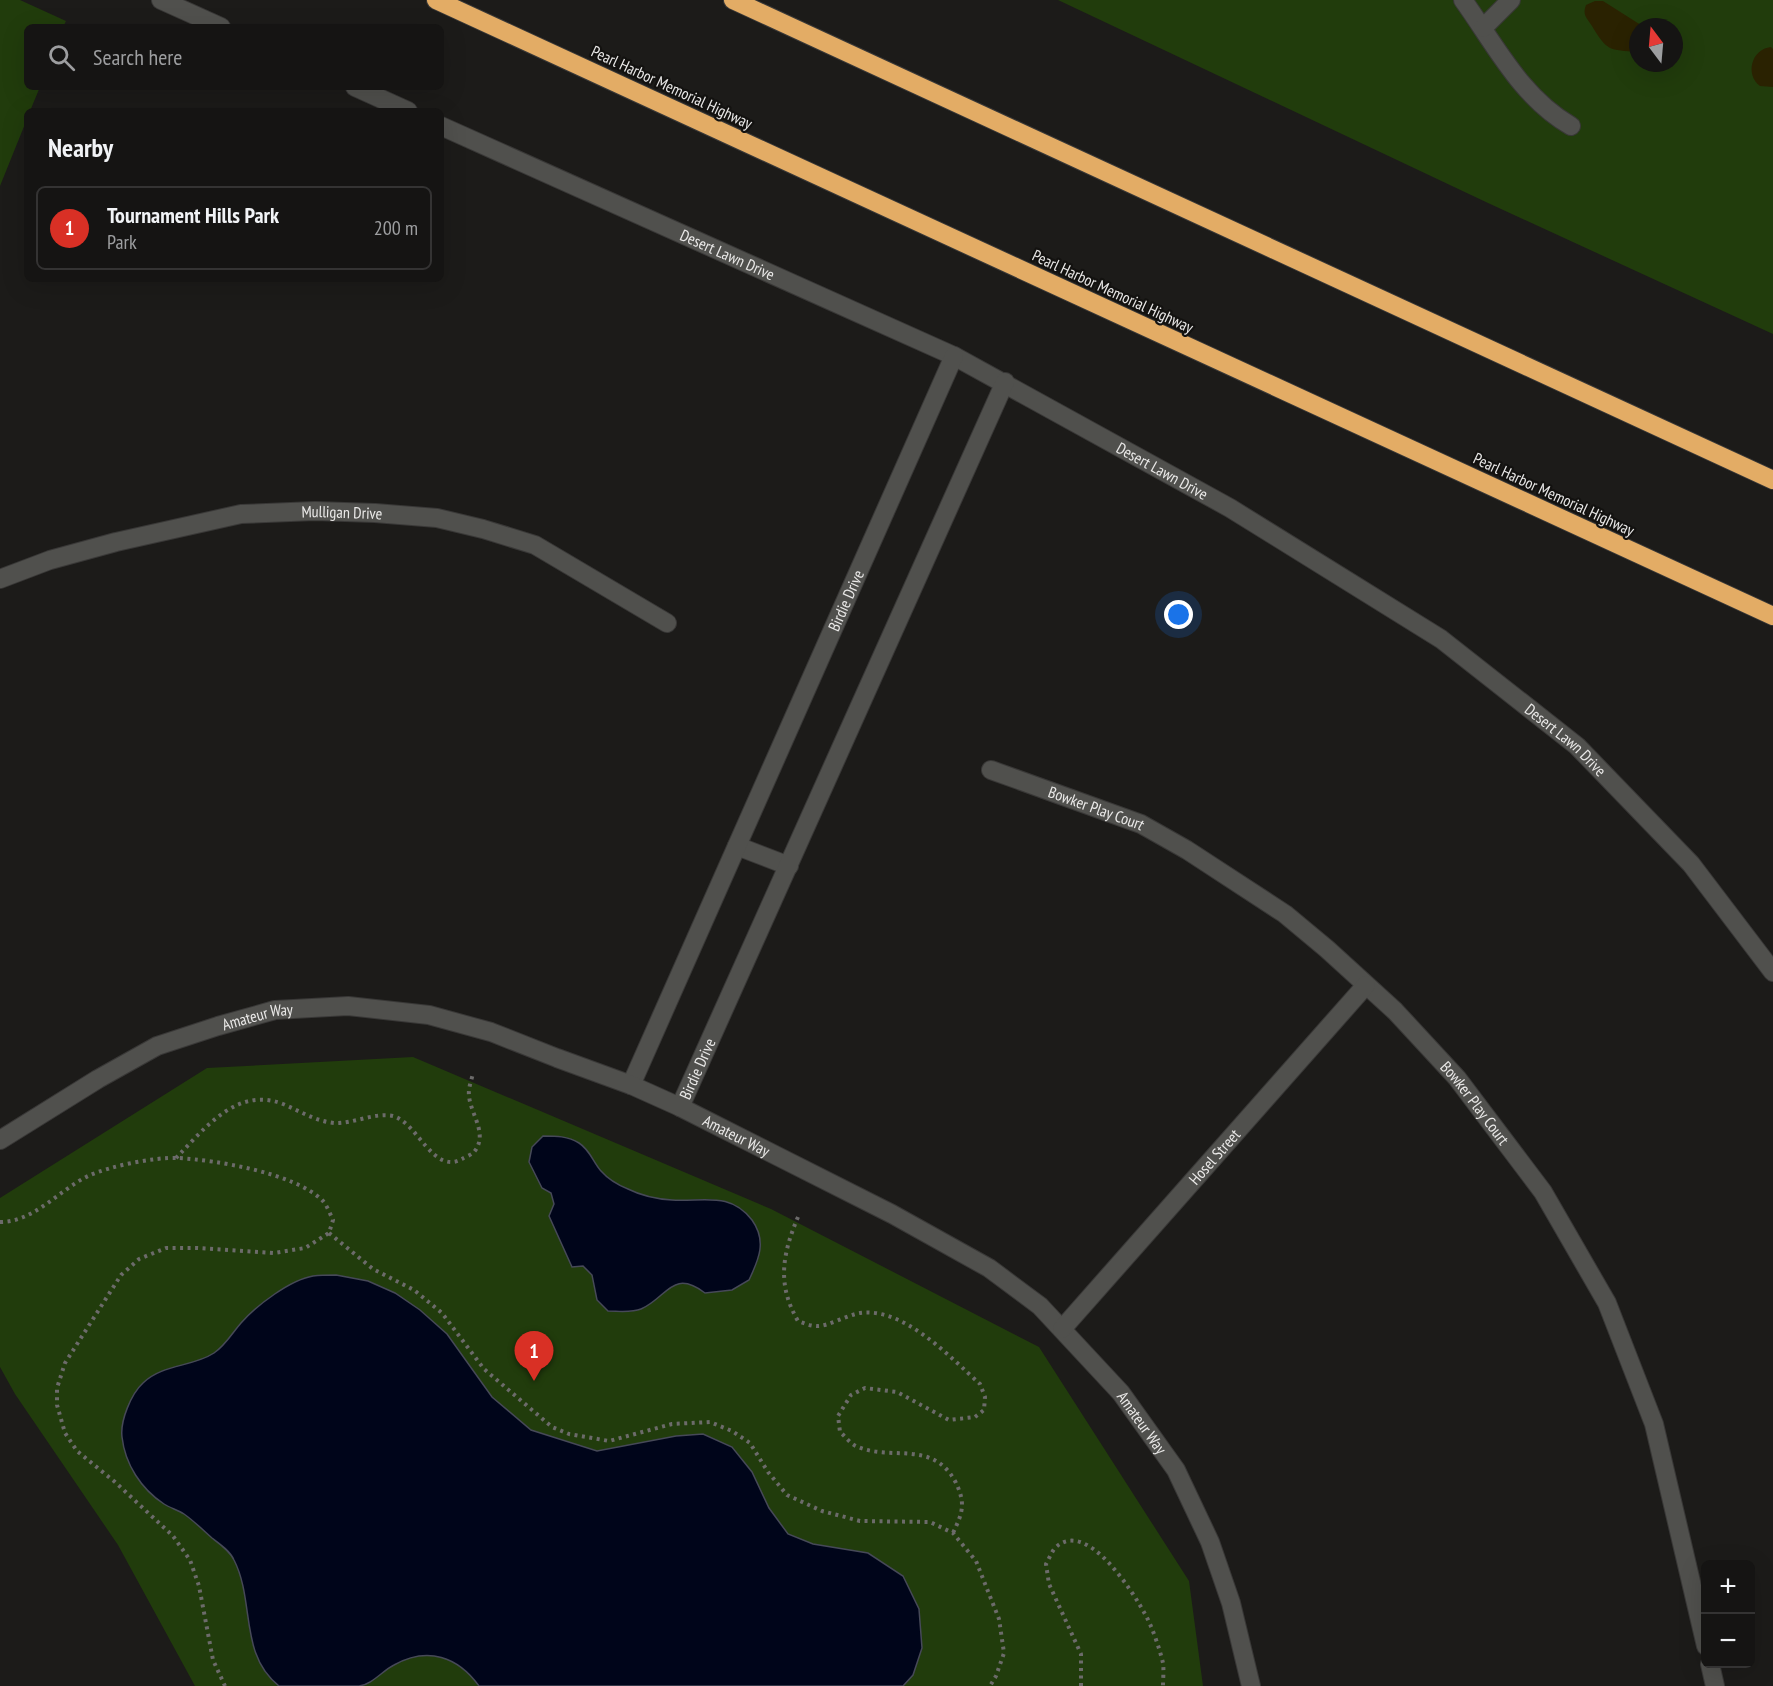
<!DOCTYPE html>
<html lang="en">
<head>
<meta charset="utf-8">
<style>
  body { margin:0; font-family:"PT Sans Narrow",sans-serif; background:#1e1d1c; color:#f1f3f6 }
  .controls { position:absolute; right:18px; bottom:18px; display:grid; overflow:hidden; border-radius:9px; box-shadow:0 6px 24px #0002 }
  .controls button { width:54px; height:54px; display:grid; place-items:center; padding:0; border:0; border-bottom:2px solid #343333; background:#151413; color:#f1f3f6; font:30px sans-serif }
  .compass { position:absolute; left:1629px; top:18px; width:54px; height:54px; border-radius:50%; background:#151413; box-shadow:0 6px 24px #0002; rotate:344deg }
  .you { position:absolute; left:1179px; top:615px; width:21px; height:21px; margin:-15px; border:4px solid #fff; border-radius:50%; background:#1a73e8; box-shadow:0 0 0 9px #1a73e833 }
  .badge { display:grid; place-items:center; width:39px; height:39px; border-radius:50%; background:#d93025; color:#fff; font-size:20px; font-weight:700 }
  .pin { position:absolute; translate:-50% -50px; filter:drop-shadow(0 2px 3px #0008) }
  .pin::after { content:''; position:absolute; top:32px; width:21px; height:18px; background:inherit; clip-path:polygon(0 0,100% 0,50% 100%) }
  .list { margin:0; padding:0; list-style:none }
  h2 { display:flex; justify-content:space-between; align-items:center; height:78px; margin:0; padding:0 24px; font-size:26px }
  h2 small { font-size:20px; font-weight:400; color:#9d9ea0 }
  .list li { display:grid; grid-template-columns:39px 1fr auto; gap:18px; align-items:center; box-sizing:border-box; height:84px; margin:0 12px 12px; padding:0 12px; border:2px solid #343333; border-radius:9px }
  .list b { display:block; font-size:22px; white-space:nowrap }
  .list p { margin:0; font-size:20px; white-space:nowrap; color:#9d9ea0 }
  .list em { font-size:20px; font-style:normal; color:#9d9ea0 }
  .icon { flex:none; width:33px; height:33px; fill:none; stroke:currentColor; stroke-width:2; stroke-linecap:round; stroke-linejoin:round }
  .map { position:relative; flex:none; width:1773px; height:1686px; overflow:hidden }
  .search { position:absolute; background:#151413; box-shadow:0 6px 24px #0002; left:24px; top:24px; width:420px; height:66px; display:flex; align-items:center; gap:15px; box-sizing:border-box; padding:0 21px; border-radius:9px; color:#9d9ea0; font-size:22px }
  .panel { position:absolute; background:#151413; box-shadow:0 6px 24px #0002; left:24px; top:108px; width:420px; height:174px; border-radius:9px }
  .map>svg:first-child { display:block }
  .green { fill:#213c0c; fill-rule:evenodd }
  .sand { fill:#2a2201 }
  .water { fill:#00051a; stroke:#464958; stroke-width:1.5 }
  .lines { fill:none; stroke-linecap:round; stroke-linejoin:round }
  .minor-casing { stroke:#393837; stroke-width:20 }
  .highway-casing { stroke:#393837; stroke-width:20 }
  .path { stroke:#6c6b6a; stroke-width:4; stroke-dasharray:3 4.5; stroke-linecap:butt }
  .minor { stroke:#50504d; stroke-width:18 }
  .highway { stroke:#e3ac65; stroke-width:18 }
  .labels { text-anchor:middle; stroke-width:4.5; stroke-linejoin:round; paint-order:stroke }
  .street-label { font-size:16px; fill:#eae9e8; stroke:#131210 }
</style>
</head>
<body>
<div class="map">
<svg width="1773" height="1686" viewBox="0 0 1773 1686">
  <rect width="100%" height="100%" fill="#1c1b19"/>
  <path class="green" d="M0,0H20L66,21L63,27H27V87H40L30,111H27V119L0,186Z
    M1058,0H1773V334L1488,203ZM1638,27H1674V63H1638Z
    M413,1057L771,1209L1039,1347L1189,1581L1203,1686H195L118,1545L15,1394L0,1367V1198L207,1068Z"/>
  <path class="sand" d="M1595,1H1603L1644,27H1638V52C1609,50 1607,51 1592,26C1587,18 1582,15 1586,5Z
    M1771,47L1773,49V87L1760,86C1745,75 1751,49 1771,47Z"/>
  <path class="water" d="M543,1136C556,1136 568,1136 579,1143C590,1150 593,1162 601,1171C608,1179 618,1185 628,1189C642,1196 656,1199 672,1200C703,1202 730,1191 752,1220C767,1241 759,1259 749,1280L732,1290L705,1293C672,1268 667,1298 641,1309C631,1313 618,1311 608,1311L597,1300L592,1275L583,1266L572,1267L549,1216L554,1204L551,1193L542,1188L529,1162L532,1147Z
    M336,1275L368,1281L395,1293L420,1310L447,1334L492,1397L531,1430L597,1451L676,1436L703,1434L732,1447L752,1472L769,1508L788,1534L813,1544L868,1553L903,1576L919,1609L922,1648L913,1675L903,1686H479C458,1657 428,1646 394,1665C382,1671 373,1684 359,1686C335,1686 303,1686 279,1686C239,1655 255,1601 234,1560C230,1551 220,1544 212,1538C203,1530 194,1521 184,1514C178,1510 170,1508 164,1504C141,1489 125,1464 122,1437C120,1421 131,1394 143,1383C162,1364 193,1367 214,1353C225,1346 233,1332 241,1323C257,1305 290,1280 313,1276C321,1275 328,1275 336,1275Z"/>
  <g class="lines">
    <g class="minor-casing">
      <g id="minor">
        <path d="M161,0L221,27"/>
        <path d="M1463,0C1496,46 1521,97 1571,126"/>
        <path d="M1483,28L1511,0"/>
        <path d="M355,87L408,111"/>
        <path id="s1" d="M441,126L954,356L1230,508L1441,639L1577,746L1691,864L1773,972"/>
        <path id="s2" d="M0,579L50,560L116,542L241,514L315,511L375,513L437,518L483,529L535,545L667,623"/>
        <path id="s3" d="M991,770L1141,824L1187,850L1285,914L1327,949L1395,1011L1457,1078L1543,1192L1607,1303L1654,1424L1706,1646"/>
        <path d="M737,846L789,866"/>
        <path id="s4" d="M631,1085L954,356"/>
        <path id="s5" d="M680,1107L1005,382"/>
        <path id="s6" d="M0,1140L98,1079L157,1046L218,1026L275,1010L348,1006L429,1015L491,1032L557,1058L631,1085L680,1107L892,1214L989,1268L1040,1306L1121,1393L1176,1470L1210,1542L1231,1603L1251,1686"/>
        <path id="s7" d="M1062,1329L1366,985"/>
        <path d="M1710,1664L1715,1686"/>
      </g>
    </g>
    <g class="highway-casing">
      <path id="highway" d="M436,0L1773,616
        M733,0L1773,480"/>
    </g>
    <path class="path" d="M176,1158C205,1128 237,1086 283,1104C300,1111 315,1121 334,1123C353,1124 375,1112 393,1116C418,1123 433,1175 462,1159C465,1157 471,1155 474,1152C489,1134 470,1114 469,1095C468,1088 472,1079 473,1073
      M798,1217C782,1255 777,1285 798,1321C804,1323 810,1326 816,1326C827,1327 847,1315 860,1313C904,1307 950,1357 980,1384L985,1397L984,1410L975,1417L949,1420L897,1392L865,1388L851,1395L838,1416L840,1432C845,1436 849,1442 854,1445C888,1463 931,1438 955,1481C966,1503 963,1512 953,1533
      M0,1222C34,1222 59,1190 88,1176C110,1166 154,1157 178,1158C216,1160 294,1173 322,1200C327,1205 330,1214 333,1220L329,1233L305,1248L274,1253L197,1248H166L139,1259L121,1275L65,1363L57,1388V1405L65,1433L77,1451L115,1482L173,1536L190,1560L199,1586L213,1660L225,1686
      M329,1233L373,1269L414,1290L442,1313L484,1369L552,1427L569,1434L609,1441L672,1424L710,1422L732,1431L750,1443L768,1472L787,1495L822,1511L860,1521L930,1522L953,1533L976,1561L999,1619L1004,1653L996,1676L990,1686
      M1081,1686V1654L1049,1584L1046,1564C1049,1559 1051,1553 1055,1548C1086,1517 1133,1592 1145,1614C1152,1626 1160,1650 1163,1663C1164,1670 1163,1679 1163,1686"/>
    <use href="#minor" class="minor"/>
    <use href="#highway" class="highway"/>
  </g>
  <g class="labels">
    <g class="street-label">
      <text transform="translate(672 87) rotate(25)" y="6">Pearl Harbor Memorial Highway</text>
      <text dy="6" stroke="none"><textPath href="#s1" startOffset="314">Desert Lawn Drive</textPath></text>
      <text transform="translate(1113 291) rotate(25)" y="6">Pearl Harbor Memorial Highway</text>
      <text dy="6" stroke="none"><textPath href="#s1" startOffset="800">Desert Lawn Drive</textPath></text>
      <text transform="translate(1554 494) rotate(25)" y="6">Pearl Harbor Memorial Highway</text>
      <text dy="6" stroke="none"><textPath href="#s2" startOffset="351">Mulligan Drive</textPath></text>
      <text dy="6" stroke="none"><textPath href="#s4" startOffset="530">Birdie Drive</textPath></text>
      <text dy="6" stroke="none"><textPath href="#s1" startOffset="1286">Desert Lawn Drive</textPath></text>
      <text dy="6" stroke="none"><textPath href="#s3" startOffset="112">Bowker Play Court</textPath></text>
      <text dy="6" stroke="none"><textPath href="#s6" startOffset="288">Amateur Way</textPath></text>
      <text dy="6" stroke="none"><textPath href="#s5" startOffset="42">Birdie Drive</textPath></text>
      <text dy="6" stroke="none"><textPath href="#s3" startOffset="598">Bowker Play Court</textPath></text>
      <text dy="6" stroke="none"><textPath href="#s6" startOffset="792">Amateur Way</textPath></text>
      <text dy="6" stroke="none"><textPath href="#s7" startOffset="230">Hosel Street</textPath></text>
      <text dy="6" stroke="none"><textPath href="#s6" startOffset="1296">Amateur Way</textPath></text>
    </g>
  </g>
</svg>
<div class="controls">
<button>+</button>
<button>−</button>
</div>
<svg class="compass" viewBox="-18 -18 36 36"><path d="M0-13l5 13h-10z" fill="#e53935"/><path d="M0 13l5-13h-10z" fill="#9d9ea0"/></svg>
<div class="you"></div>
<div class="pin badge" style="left:534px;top:1381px">1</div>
<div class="search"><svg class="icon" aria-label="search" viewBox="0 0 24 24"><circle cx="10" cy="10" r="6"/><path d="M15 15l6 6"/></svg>Search here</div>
<section class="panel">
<h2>Nearby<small></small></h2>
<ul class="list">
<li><span class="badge">1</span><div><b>Tournament Hills Park</b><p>Park</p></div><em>200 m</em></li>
</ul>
</section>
</div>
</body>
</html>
